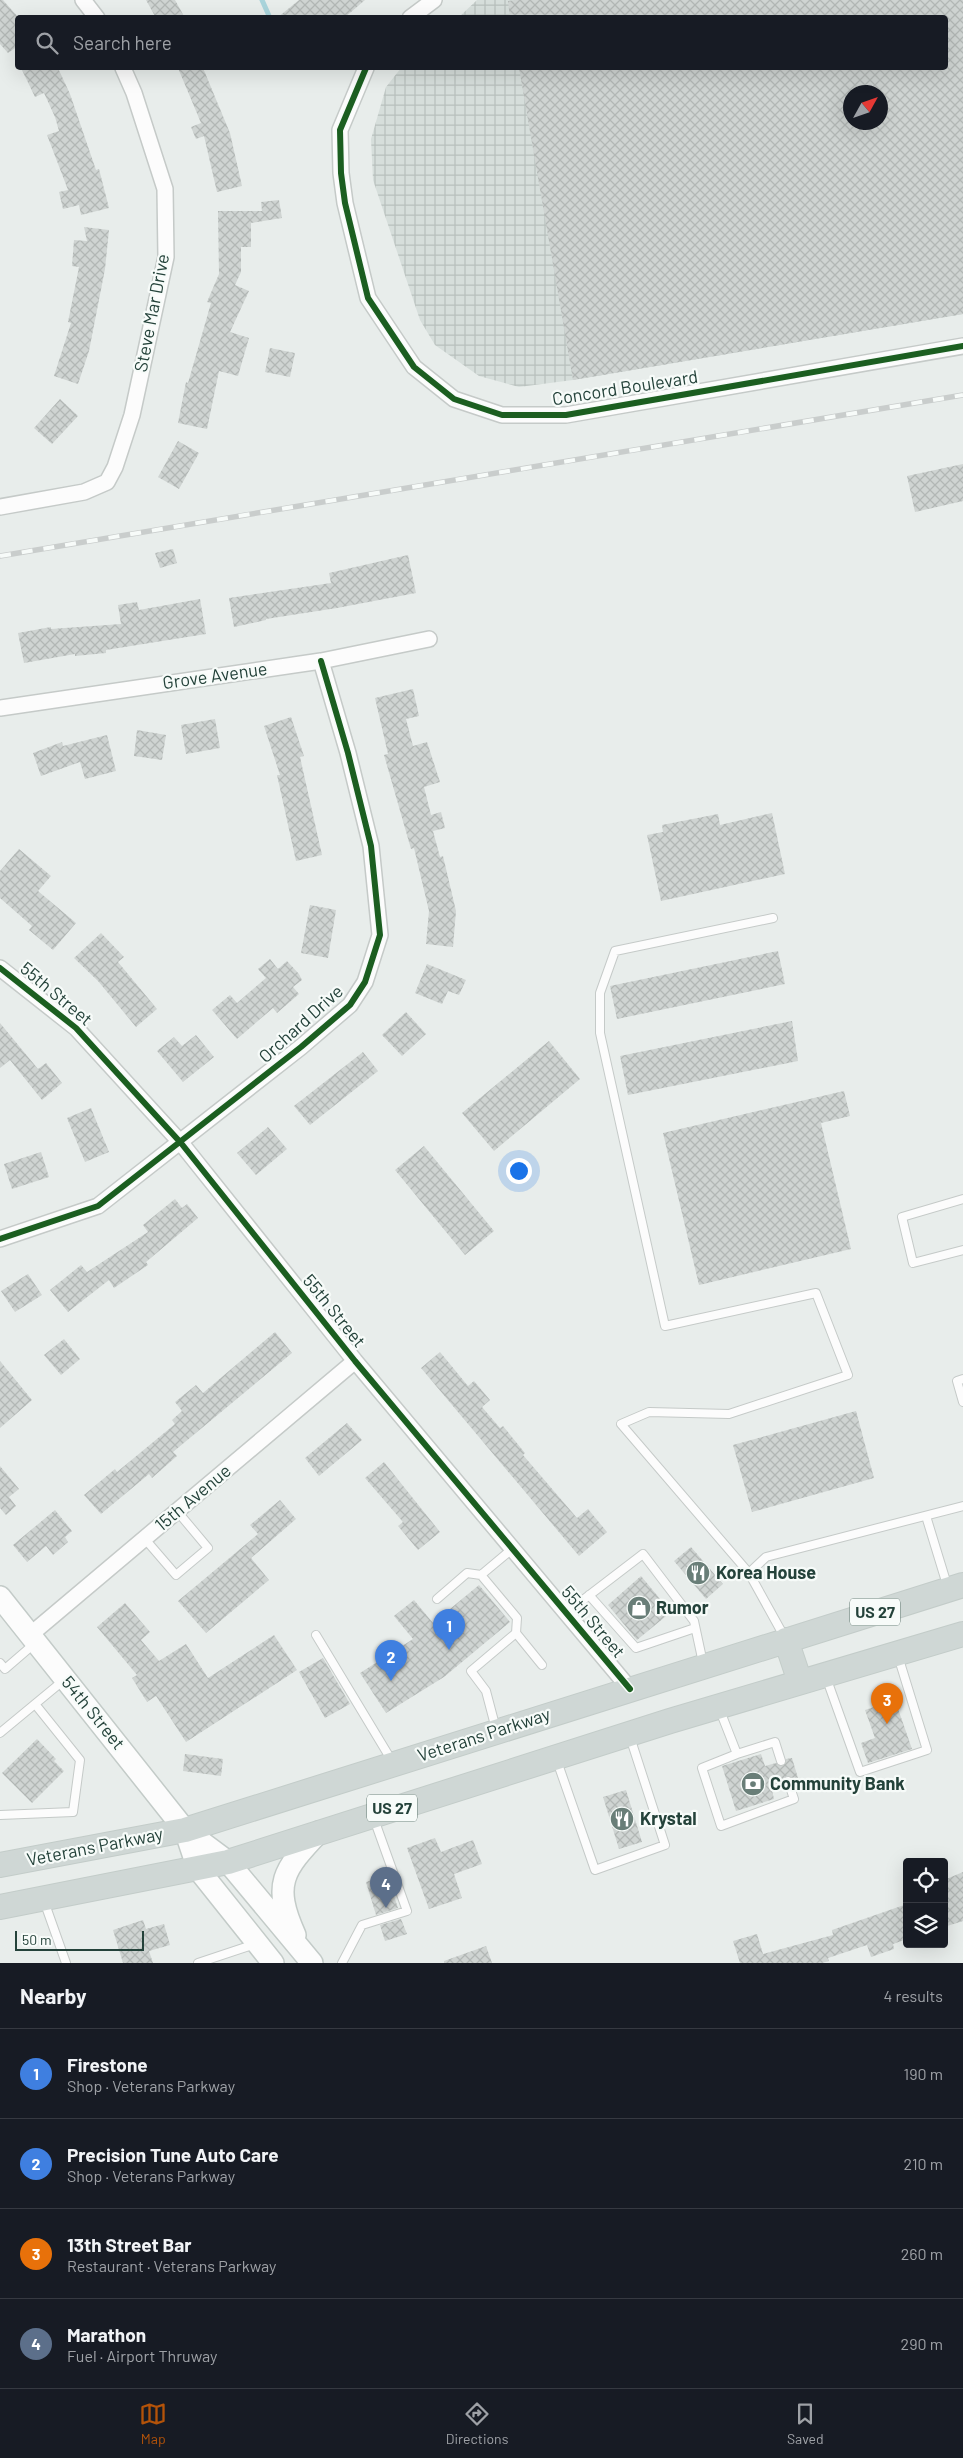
<!DOCTYPE html>
<html lang="en">
<head>
<meta charset="utf-8">
<style>
  body { margin:0; font-family:Barlow,sans-serif; background:#20242c; color:#f1f3f6 }
  .controls { position:absolute; right:15px; bottom:15px; display:grid; overflow:hidden; border-radius:5px; box-shadow:0 5px 20px #0002 }
  .controls button { width:45px; height:45px; display:grid; place-items:center; padding:0; border:0; border-bottom:1px solid #363941; background:#171b24; color:#f1f3f6; font:25px sans-serif }
  .compass { position:absolute; left:843px; top:85px; width:45px; height:45px; border-radius:50%; background:#171b24; box-shadow:0 5px 20px #0002; rotate:50deg }
  .scale { position:absolute; left:15px; bottom:12px; width:129px; box-sizing:border-box; padding-left:5px; border:2px solid #24423a; border-top:0; font-size:14px; line-height:18px; white-space:nowrap; color:#24423a; -webkit-text-stroke:4px #f7fbf9; paint-order:stroke }
  .you { position:absolute; left:518px; top:1170px; width:18px; height:18px; margin:-12px; border:4px solid #fff; border-radius:50%; background:#1a73e8; box-shadow:0 0 0 8px #1a73e833 }
  .badge { display:grid; place-items:center; width:32px; height:32px; border-radius:50%; background:#b45309; color:#fff; font-size:16px; font-weight:700 }
  .pin { position:absolute; translate:-50% -41px; filter:drop-shadow(0 1px 2px #0008) }
  .pin::after { content:''; position:absolute; top:26px; width:18px; height:15px; background:inherit; clip-path:polygon(0 0,100% 0,50% 100%) }
  .list { margin:0; padding:0; list-style:none }
  h2 { display:flex; justify-content:space-between; align-items:center; height:65px; margin:0; padding:0 20px; font-size:21px }
  h2 small { font-size:16px; font-weight:400; color:#9ea1a6 }
  .list li { display:grid; grid-template-columns:32px 1fr auto; gap:15px; align-items:center; box-sizing:border-box; height:90px; padding:0 20px; border-top:1px solid #363941 }
  .list b { display:block; font-size:19px; white-space:nowrap }
  .list p { margin:0; font-size:16px; white-space:nowrap; color:#9ea1a6 }
  .list em { font-size:16px; font-style:normal; color:#9ea1a6 }
  .icon { flex:none; width:28px; height:28px; fill:none; stroke:currentColor; stroke-width:2; stroke-linecap:round; stroke-linejoin:round }
  .map { position:relative; flex:none; width:963px; height:1963px; overflow:hidden }
  .search { position:absolute; background:#171b24; box-shadow:0 5px 20px #0002; left:15px; right:15px; top:15px; height:55px; display:flex; align-items:center; gap:12px; box-sizing:border-box; padding:0 18px; border-radius:5px; color:#9ea1a6; font-size:19px }
  .sheet { height:425px; background:#171b24 }
  nav { display:flex; justify-content:space-around; align-items:center; box-sizing:border-box; height:70px; border-top:1px solid #363941; background:#171b24; font-size:14px; color:#9ea1a6 }
  nav a { display:grid; justify-items:center; gap:2px }
  nav .on { color:#b45309 }
  .map>svg:first-child { display:block }
  .industrial { fill:url(#industrial-grid); fill-rule:evenodd }
  .lines { fill:none; stroke-linecap:round; stroke-linejoin:round }
  .stream { stroke:#a9d4db; stroke-width:5 }
  .building { fill:url(#building-cross-hatch); fill-rule:evenodd }
  .service-casing { stroke:#c5cac8; stroke-width:10 }
  .minor-casing { stroke:#c5cac8; stroke-width:18 }
  .secondary-casing { stroke:#c3cbc8; stroke-width:24 }
  .primary-casing { stroke:#c3ccc9; stroke-width:26 }
  .service { stroke:#fcfcfc; stroke-width:8 }
  .minor { stroke:#fcfcfc; stroke-width:15 }
  .secondary { stroke:#fcfcfc; stroke-width:21 }
  .primary { stroke:#cfd7d5; stroke-width:24 }
  .rail-casing { stroke:#c9cdcc; stroke-width:5.5 }
  .rail { stroke:#f7fbf9; stroke-width:4; stroke-dasharray:11; stroke-linecap:butt }
  .cycleway-casing { stroke:#f7fbf9; stroke-width:9 }
  .cycleway { stroke:#1b5e20; stroke-width:6 }
  .labels { text-anchor:middle; stroke-width:4.5; stroke-linejoin:round; paint-order:stroke }
  .shield { fill:#f7fbf9; stroke:#637a73; stroke-width:1 }
  .shield-label { font-size:16px; font-weight:bold; fill:#24423a }
  .street-label { font-size:18px; fill:#24423a; stroke:#f7fbf9 }
  .poi-label { font-size:18px; font-weight:bold; fill:#24423a; stroke:#f7fbf9; text-anchor:start }
</style>
</head>
<body>
<div class="map">
<svg width="963" height="1963" viewBox="0 0 963 1963">
  <defs>
    <pattern id="industrial-grid" width="8" height="8" patternUnits="userSpaceOnUse" patternTransform="scale(1.25)"><rect width="8" height="8" fill="#d6dedb"/><path d="M0 4h8M4 0v8" fill="none" stroke="#b8c0bd"/></pattern>
    <pattern id="building-cross-hatch" width="8" height="8" patternUnits="userSpaceOnUse" patternTransform="scale(1.25)"><rect width="8" height="8" fill="#cfd4d2"/><path d="M0 0l8 8M0 8l8-8" fill="none" stroke="#b2b7b5"/></pattern>
  </defs>
  <rect width="100%" height="100%" fill="#e8edeb"/>
  <path class="industrial" d="M477,0H963V314L573,380L519,387L479,376L435,345L420,320L373,180L371,139L386,87L401,68H946V18L459,17ZM850,92H880V122H850Z"/>
  <g class="lines">
    <path class="stream" d="M262,0L270,18"/>
  </g>
  <path class="building" d="M0,0H3L18,17V46L8,53L0,44Z
    M146,0H175L185,18H156Z
    M299,0H365L344,18H277Z
    M515,0H963V314L573,380L519,68H946V18H510L508,1ZM850,92H880V122H850Z
    M21,68H58L70,94L96,170L99,169L109,208L81,215L79,205L63,209L59,192L68,190L47,135L59,131L55,117L44,93L35,97Z
    M178,68H203L230,133L242,186L217,192L204,136L196,139L191,127L201,123Z
    M279,200L282,218L251,223V247H241V272L235,285L249,291L230,332L249,338L238,376L219,371L207,429L178,423L186,382L188,383L211,303L207,302L219,274L218,211H262L261,202Z
    M84,227L109,230L105,269L89,351L78,384L54,376L71,323L68,322L79,267L72,266L74,240L87,241Z
    M270,348L295,353L290,377L265,372Z
    M60,399L78,416L52,444L34,428Z
    M178,441L199,453L179,489L158,477Z
    M963,464V501L915,512L907,476Z
    M173,549L177,563L160,568L155,553Z
    M408,555L416,593L337,608L266,619V620L234,627L229,598L331,583L329,573Z
    M200,599L206,634L106,650V653L75,656V654L24,663L18,633L51,627V629L121,624L118,605L137,602L139,610Z
    M413,689L419,716L406,719L413,746L427,742L440,782L424,787L431,815L441,812L445,828L433,831L440,857L443,856L456,911L453,947L426,944L429,911L414,848L411,849L384,755L388,754L375,698Z
    M291,717L304,756L300,757L322,855L296,861L277,775H280L264,726Z
    M215,719L220,748L186,754L181,725Z
    M137,730L166,735L162,760L134,756Z
    M107,735L116,771L85,779L80,762L41,776L33,753L62,742L63,746Z
    M772,813L785,874L661,901L647,835L663,832L662,825L718,814L720,825Z
    M19,849L51,876L38,891L76,923L53,950L29,930L32,926L0,898V871Z
    M310,905L336,910L328,958L301,953Z
    M101,933L124,957L118,962L157,1009L136,1027L98,981L74,958Z
    M778,951L785,984L617,1019L610,986Z
    M270,959L278,969L287,961L299,974L302,980L293,987L299,994L277,1013L273,1008L237,1039L212,1010L230,995L237,1003L266,978L258,969Z
    M427,964L466,980L459,995L448,991L442,1004L415,993Z
    M406,1012L426,1034L402,1056L382,1035Z
    M792,1021L798,1061L628,1095L620,1056Z
    M0,1023L38,1069L46,1063L62,1083L42,1100L10,1060L0,1068Z
    M196,1035L214,1057L183,1082L157,1051L174,1037L182,1046Z
    M549,1041L580,1079L494,1151L462,1113Z
    M363,1052L378,1071L310,1125L294,1106Z
    M844,1091L850,1116L821,1123L851,1249L699,1285L663,1133Z
    M91,1108L109,1152L85,1162L67,1118Z
    M268,1127L287,1149L256,1175L237,1153Z
    M424,1146L494,1231L465,1255L395,1170Z
    M41,1152L49,1177L12,1189L4,1164Z
    M175,1199L182,1208L187,1204L198,1218L146,1262L148,1265L114,1288L109,1280L68,1312L50,1290L81,1265L87,1272L148,1232L143,1225Z
    M28,1274L42,1295L15,1312L1,1291Z
    M275,1332L292,1353L173,1452L177,1456L152,1478L149,1474L101,1514L84,1495L115,1469L117,1472L175,1424L172,1420L182,1411L175,1402L196,1385L203,1393Z
    M64,1339L80,1359L61,1375L44,1355Z
    M440,1352L468,1386L474,1381L490,1400L482,1407L500,1428L503,1426L525,1453L523,1455L577,1518L588,1509L607,1532L579,1556L421,1368Z
    M0,1361L32,1400L0,1428Z
    M856,1411L874,1478L752,1512L733,1445Z
    M347,1423L362,1440L319,1476L305,1458Z
    M384,1462L440,1532L418,1550L398,1526L403,1522L365,1478Z
    M0,1466L19,1489L9,1497L16,1506L6,1515L0,1508Z
    M280,1500L296,1519L251,1558L269,1580L206,1633L178,1601L258,1534L250,1525Z
    M55,1510L72,1531L65,1537L68,1542L53,1555L46,1546L27,1562L13,1545Z
    M691,1547L723,1584L706,1599L674,1561Z
    M641,1576L671,1612L637,1640L608,1605Z
    M479,1585L510,1622L444,1677L386,1713L360,1673L413,1639L394,1616L414,1600L433,1623Z
    M125,1603L150,1632L141,1640L159,1661L186,1644L208,1678L274,1635L297,1670L186,1742L156,1696L147,1702L132,1678L137,1675L97,1627Z
    M323,1658L350,1704L325,1718L299,1672Z
    M895,1700L912,1749L868,1763L861,1743L875,1738L865,1710Z
    M37,1739L56,1759L54,1761L64,1771L32,1803L2,1773Z
    M185,1754L223,1759L221,1776L183,1771Z
    M761,1754L765,1766L776,1763L782,1766L786,1759L792,1758L798,1778L793,1780L787,1776L784,1778L783,1783L771,1786L774,1799L736,1811L722,1766Z
    M626,1790L642,1842L619,1849L603,1797Z
    M435,1838L441,1852L473,1840L482,1864L454,1874L462,1898L429,1909L407,1848Z
    M963,1872V1921L944,1927V1880Z
    M387,1875L398,1908L376,1915L366,1882Z
    M907,1904V1939L893,1944L894,1949L871,1957L867,1945L828,1958L829,1961L822,1963H740L733,1941L757,1934L763,1954L833,1935L832,1930Z
    M401,1919L407,1934L385,1941L380,1925Z
    M143,1920L146,1929L164,1924L170,1945L149,1951L153,1963H123L113,1930Z
    M486,1946L492,1963H444V1961Z"/>
  <g class="lines">
    <g class="service-casing">
      <path id="service" d="M773,918L615,951L600,993V1033L665,1326L816,1293L848,1375L729,1414L649,1412L621,1424L749,1573L785,1638
        M963,1199L902,1217L913,1263L963,1250
        M963,1379L957,1381L963,1402
        M926,1516L948,1588
        M145,1539L176,1575L208,1548L177,1511
        M749,1573L766,1557L963,1506
        M481,1575L512,1549
        M589,1595L636,1648L695,1628
        M437,1599L467,1573L481,1575L517,1618L516,1633L542,1665
        M566,1613L643,1554L694,1621L703,1663
        M316,1635L392,1761
        M0,1663L5,1669L34,1644
        M826,1677L860,1772L927,1750L898,1656
        M719,1708L737,1754L775,1742L781,1761
        M496,1729L486,1691L471,1671L516,1633
        M0,1733L64,1680
        M737,1754L702,1768L721,1826L794,1799L788,1781
        M557,1761L595,1870L665,1845L630,1737
        M0,1815L73,1812L80,1760L35,1704
        M44,1901L66,1963
        M198,1963L255,1944
        M342,1963L362,1925L407,1911L374,1819"/>
    </g>
    <g class="minor-casing">
      <path id="minor" d="M83,0L97,18
        M410,18L434,0
        M366,68L340,130L341,173L345,203L368,298L414,367L454,399L502,415H566L963,346
        M0,507L84,492L107,482L115,467L132,415L166,257L165,189L134,93L123,68
        M0,708L321,661L429,639
        M0,968L76,1028L181,1143L355,1361L630,1689
        M0,1239L98,1206L301,1047L350,1005L365,982L380,935L371,846L348,753L321,661
        M30,1635L355,1361"/>
    </g>
    <g class="secondary-casing">
      <path id="secondary" d="M0,1597L185,1830L228,1862L312,1963
        M185,1830L198,1869L273,1963
        M295,1935C272,1884 283,1870 319,1832"/>
    </g>
    <g class="primary-casing">
      <path id="primary" d="M786,1640L800,1682
        M0,1865L185,1830L963,1585
        M0,1907L228,1862L670,1721L963,1634"/>
    </g>
    <use href="#service" class="service"/>
    <use href="#minor" class="minor"/>
    <use href="#secondary" class="secondary"/>
    <use href="#primary" class="primary"/>
    <g class="rail-casing">
      <path id="rail" d="M0,556L963,395"/>
    </g>
    <use href="#rail" class="rail"/>
    <g class="cycleway-casing">
      <path id="cycleway" d="M366,68L340,130L341,173L345,203L368,298L414,367L454,399L502,415H566L963,346
        M0,968L76,1028L181,1143L355,1361L630,1689
        M0,1239L98,1206L301,1047L350,1005L365,982L380,935L371,846L348,753L321,661"/>
    </g>
    <use href="#cycleway" class="cycleway"/>
  </g>
  <defs>
    <g id="restaurant-disc" transform="scale(1.25)"><circle r="9.5" fill="#697e78" stroke="#f7fbf9"/><path d="M-5-6h1v4h1v-4h1v4h1v-4h1v5L-1.5 .5V6h-2V.5L-5-1ZM5-6V6H3V1.5H1.5Q1.5-4 5-6Z" fill="#fff"/></g>
    <g id="shop-disc" transform="scale(1.25)"><circle r="9.5" fill="#697e78" stroke="#f7fbf9"/><path d="M-5-2.5h2.3a2.7 3.5 0 0 1 5.4 0H5L5.5 6h-11ZM-1.5-2.5h3a1.5 2.3 0 0 0-3 0Z" fill="#fff"/></g>
    <g id="bank-disc" transform="scale(1.25)"><circle r="9.5" fill="#697e78" stroke="#f7fbf9"/><path d="M-6-4H6V4H-6ZM0-2.3a2.3 2.3 0 1 0 0 4.6a2.3 2.3 0 1 0 0-4.6Z" fill="#fff"/></g>
  </defs>
  <g fill-rule="evenodd">
    <use href="#restaurant-disc" x="698" y="1573"/>
    <use href="#shop-disc" x="639" y="1608"/>
    <use href="#bank-disc" x="753" y="1784"/>
    <use href="#restaurant-disc" x="622" y="1819"/>
  </g>
  <g class="labels">
    <g class="shield">
      <rect x="850" y="1598.5" width="50" height="27" rx="4"/>
      <rect x="367" y="1794.5" width="50" height="27" rx="4"/>
    </g>
    <g class="shield-label">
      <text x="875" y="1618">US 27</text>
      <text x="392" y="1814">US 27</text>
    </g>
    <g class="street-label">
      <text transform="translate(152 313) rotate(-79)" y="6">Steve Mar Drive</text>
      <text transform="translate(625 388) rotate(-9)" y="6">Concord Boulevard</text>
      <text transform="translate(215 676) rotate(-8)" y="6">Grove Avenue</text>
      <text transform="translate(56 994) rotate(40)" y="6">55th Street</text>
      <text transform="translate(301 1024) rotate(-42)" y="6">Orchard Drive</text>
      <text transform="translate(334 1311) rotate(51)" y="6">55th Street</text>
      <text transform="translate(193 1498) rotate(-40)" y="6">15th Avenue</text>
      <text transform="translate(593 1622) rotate(50)" y="6">55th Street</text>
      <text transform="translate(93 1713) rotate(51)" y="6">54th Street</text>
      <text transform="translate(484 1735) rotate(-18)" y="6">Veterans Parkway</text>
      <text transform="translate(95 1847) rotate(-11)" y="6">Veterans Parkway</text>
    </g>
    <g class="poi-label">
      <text x="716" y="1579">Korea House</text>
      <text x="656" y="1614">Rumor</text>
      <text x="770" y="1790">Community Bank</text>
      <text x="640" y="1825">Krystal</text>
    </g>
  </g>
</svg>
<div class="controls">
<button><svg class="icon" aria-label="locate" viewBox="0 0 24 24"><circle cx="12" cy="12" r="6"/><path d="M12 2v4M12 18v4M2 12h4M18 12h4"/></svg></button>
<button><svg class="icon" aria-label="layers" viewBox="0 0 24 24"><path d="M12 4l9 5-9 5-9-5zM3 14l9 5 9-5"/></svg></button>
</div>
<svg class="compass" viewBox="-18 -18 36 36"><path d="M0-13l5 13h-10z" fill="#e53935"/><path d="M0 13l5-13h-10z" fill="#9ea1a6"/></svg>
<div class="scale">50 m</div>
<div class="you"></div>
<div class="pin badge" style="left:449px;top:1650px;background:#3f7fe0">1</div>
<div class="pin badge" style="left:391px;top:1681px;background:#3f7fe0">2</div>
<div class="pin badge" style="left:887px;top:1724px;background:#e8710a">3</div>
<div class="pin badge" style="left:386px;top:1908px;background:#5c6f8a">4</div>
<div class="search"><svg class="icon" aria-label="search" viewBox="0 0 24 24"><circle cx="10" cy="10" r="6"/><path d="M15 15l6 6"/></svg>Search here</div>
</div>
<section class="sheet">
<h2>Nearby<small>4 results</small></h2>
<ul class="list">
<li><span class="badge" style="background:#3f7fe0">1</span><div><b>Firestone</b><p>Shop · Veterans Parkway</p></div><em>190 m</em></li>
<li><span class="badge" style="background:#3f7fe0">2</span><div><b>Precision Tune Auto Care</b><p>Shop · Veterans Parkway</p></div><em>210 m</em></li>
<li><span class="badge" style="background:#e8710a">3</span><div><b>13th Street Bar</b><p>Restaurant · Veterans Parkway</p></div><em>260 m</em></li>
<li><span class="badge" style="background:#5c6f8a">4</span><div><b>Marathon</b><p>Fuel · Airport Thruway</p></div><em>290 m</em></li>
</ul>
</section>
<nav>
<a class="on"><svg class="icon" aria-label="map" viewBox="0 0 24 24"><path d="M3 6l6-2 6 2 6-2v14l-6 2-6-2-6 2zM9 4v14M15 6v14"/></svg>Map</a>
<a><svg class="icon" aria-label="directions" viewBox="0 0 24 24"><path d="M12 3l9 9-9 9-9-9zM9 14v-3h6M13 9l2 2-2 2"/></svg>Directions</a>
<a><svg class="icon" aria-label="saved" viewBox="0 0 24 24"><path d="M7 4h10v16l-5-4-5 4z"/></svg>Saved</a>
</nav>
</body>
</html>
